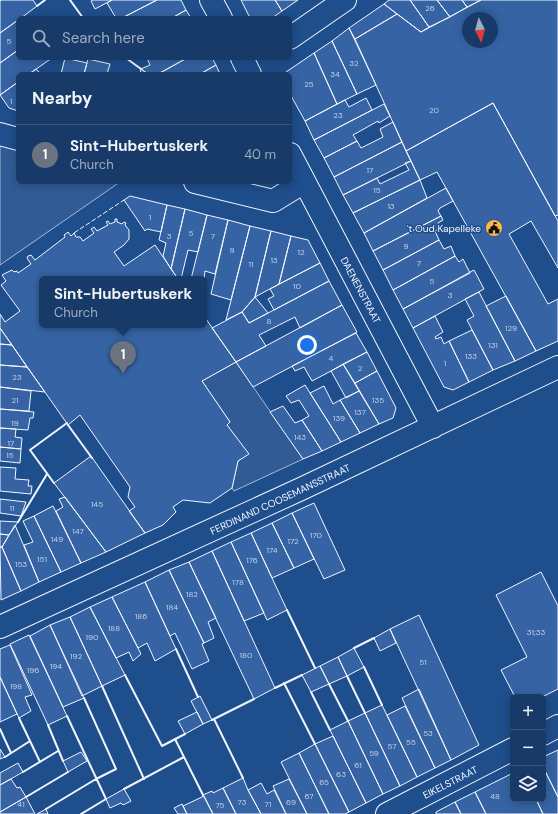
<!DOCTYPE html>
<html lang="en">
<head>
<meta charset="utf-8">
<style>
  body { margin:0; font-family:"DM Sans",sans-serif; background:#244571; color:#f1f3f6 }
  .controls { position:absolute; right:12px; bottom:12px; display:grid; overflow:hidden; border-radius:6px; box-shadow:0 2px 10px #0003 }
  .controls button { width:36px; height:36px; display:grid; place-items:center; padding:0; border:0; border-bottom:1px solid #36547d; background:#173a69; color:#f1f3f6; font:20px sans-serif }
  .compass { position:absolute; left:462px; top:12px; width:36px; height:36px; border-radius:50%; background:#173a69; box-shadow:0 2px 10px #0003; rotate:174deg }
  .you { position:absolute; left:307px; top:345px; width:14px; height:14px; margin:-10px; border:3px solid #fff; border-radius:50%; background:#1a73e8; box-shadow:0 0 0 6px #1a73e833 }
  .badge { display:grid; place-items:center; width:26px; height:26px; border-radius:50%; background:#e797bd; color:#fff; font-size:13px; font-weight:700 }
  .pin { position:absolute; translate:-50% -33px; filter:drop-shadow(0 1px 2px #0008) }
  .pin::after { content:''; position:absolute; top:21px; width:14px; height:12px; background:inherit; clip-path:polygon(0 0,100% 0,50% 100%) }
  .popup { position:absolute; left:39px; top:276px; width:168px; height:52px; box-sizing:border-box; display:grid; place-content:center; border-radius:6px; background:#173a69; filter:drop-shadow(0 1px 3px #0005); font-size:13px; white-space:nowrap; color:#9eadc0 }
  .popup b { font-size:15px; color:#f1f3f6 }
  .popup::after { content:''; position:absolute; left:50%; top:100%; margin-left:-8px; border:8px solid transparent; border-top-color:#173a69 }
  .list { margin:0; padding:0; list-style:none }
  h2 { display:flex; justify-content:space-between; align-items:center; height:52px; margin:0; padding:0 16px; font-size:17px }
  h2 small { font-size:13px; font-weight:400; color:#9eadc0 }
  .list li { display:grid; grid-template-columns:26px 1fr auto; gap:12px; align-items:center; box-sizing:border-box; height:60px; padding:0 16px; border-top:1px solid #36547d }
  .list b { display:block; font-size:15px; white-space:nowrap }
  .list p { margin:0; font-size:13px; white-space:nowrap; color:#9eadc0 }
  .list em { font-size:13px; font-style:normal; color:#9eadc0 }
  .icon { flex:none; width:22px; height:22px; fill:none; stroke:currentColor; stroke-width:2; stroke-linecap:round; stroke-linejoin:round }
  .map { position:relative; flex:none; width:558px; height:814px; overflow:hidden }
  .search { position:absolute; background:#173a69; box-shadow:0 2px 10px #0003; left:16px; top:16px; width:276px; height:44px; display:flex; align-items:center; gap:10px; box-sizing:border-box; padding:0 14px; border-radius:6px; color:#9eadc0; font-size:15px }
  .panel { position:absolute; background:#173a69; box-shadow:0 2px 10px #0003; left:16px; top:72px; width:276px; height:112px; border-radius:6px }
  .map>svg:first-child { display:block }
  .built { fill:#305b95; stroke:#a8bbd7 }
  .building { fill:#3563a3; stroke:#f2f6ff; fill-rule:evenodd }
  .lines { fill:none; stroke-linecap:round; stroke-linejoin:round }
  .street-casing { stroke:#f2f6ff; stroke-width:24 }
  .street { stroke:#1f4e8c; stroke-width:22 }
  .fence { stroke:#f2f6ff; stroke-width:1; stroke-dasharray:5 2; stroke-linecap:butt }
  .wall { stroke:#f2f6ff; stroke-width:2 }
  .labels { text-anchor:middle; stroke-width:3; stroke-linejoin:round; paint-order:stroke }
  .number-label { font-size:8px; fill:#c3d1e8 }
  .poi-label { font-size:10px; fill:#f2f6ff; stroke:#1f4e8c; text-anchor:end }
  .street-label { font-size:10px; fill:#f2f6ff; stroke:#1f4e8c }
</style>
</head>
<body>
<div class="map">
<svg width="558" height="814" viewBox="0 0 558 814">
  <rect width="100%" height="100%" fill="#1f4e8c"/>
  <path class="built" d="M0,134L18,139V182H120L0,265Z
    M236,362L303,459L234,491L232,488L238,461L248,454L227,425L230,422L202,381Z"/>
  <path class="building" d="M1,0H33L37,6L21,18H18V20L0,33V1Z
    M93,0H112L95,9L91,1Z
    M112,0H157L122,18H116L107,3Z
    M157,0H181L186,10L172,18H122Z
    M241,0H275L282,11L272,18H250Z
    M275,0H298L282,11Z
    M389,0H410L429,27L421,32L384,4Z
    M410,0H437L450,17L429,27Z
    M437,0H462L467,7L450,17Z
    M462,0H481L467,7Z
    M481,0H558V215L555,216L493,103L406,151L355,39L397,14L421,32ZM468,18H492V42H468Z
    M384,4L397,14L355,39L349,28Z
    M186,10L191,18H172Z
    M18,20V50L0,63V33Z
    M349,28L376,85L357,94L332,41Z
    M332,41L357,94L337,104L314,53Z
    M18,50V58H52L29,74H18V82L0,95V63Z
    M314,53L337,104L305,121L290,94V74H286V72Z
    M65,58L87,63L84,74H61Z
    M147,58H187L158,74H148L141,69L150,65Z
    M187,58H212L216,65L200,74H158Z
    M88,59L110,64L107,74H84Z
    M216,65L220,74H200Z
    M36,69L41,74H29Z
    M141,69L148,74H140Z
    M18,82V111L9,108L0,95Z
    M366,98L372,110L314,140L305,121L345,100L349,107Z
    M493,103L558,221V268L531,221L509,234L548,304L558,299V341L536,351L437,172L420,180L406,151Z
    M384,104L390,116L379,123L378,121L353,135L357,141L324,158L314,140Z
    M393,122L402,142L334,177L324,158L357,141L361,148L383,137L380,129Z
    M402,142L411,161L343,195L334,177Z
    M411,161L420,180L353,213L343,195L377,178L380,184L409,170L405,163Z
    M420,180L427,198L364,233L353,213Z
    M446,188L453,201L440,208L438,211L441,216L373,251L364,233Z
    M130,196L167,205L161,232L147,229L145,231L124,200Z
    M167,205L185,209L171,269L163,256L166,243L159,240Z
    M185,209L207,215L198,252L188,250L181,279H178L171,269Z
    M207,215L228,220L215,274L205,271L204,279H191Z
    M441,216L443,220L438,223L441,228L435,231L439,240L383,270L373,251Z
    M115,219H117V222L122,224L124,222L126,223L125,225L129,230V239L124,245L114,252L124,266L155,245L178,279H42V325H204V316L236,362L202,381L230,422L227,425L249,454L238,461L232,488L210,503L183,500L173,507L176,512L163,525L145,533L129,511L135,507L128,497L130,487L80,415L68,425L0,328V314L5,322L20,311L1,285L6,281L2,275L12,270L14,272L17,271L18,273L31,264L27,258L28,256L31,255L35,260L65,237L64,235L68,232L71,236L74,233L76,237H80L83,241L94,233L91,229L94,227L97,231L108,225L106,222L108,221L110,224L115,222Z
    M228,220L250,226L231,300L211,294Z
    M250,226L271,231L255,297L242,312L226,320Z
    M271,231L291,236L279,284L255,297Z
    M291,236L308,240L320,263L279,284Z
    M439,240L444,249L451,246L455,256L393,290L383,270Z
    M455,256L459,262L463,259L470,273L403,309L393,290Z
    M320,263L329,281L274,310L268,299L274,296L270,289Z
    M474,270L484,289L413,328L403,309Z
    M329,281L342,305L300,328L295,317L259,335L266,346L236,362L212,328L242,312L249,323Z
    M479,292L515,361L493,370L467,320L474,316L465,299Z
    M506,296L536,351L515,361L486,306Z
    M255,297L268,313L249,323L242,312Z
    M342,305L357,332L253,387L236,362Z
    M435,316L443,332L435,337L436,339L441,337L444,344L449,341L469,382L453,390L444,387L413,328Z
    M0,328L12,345L0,344Z
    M472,330L493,370L469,382L449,341Z
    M356,333L367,352L312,381L304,367L295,371L292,366Z
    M0,344L12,345L27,367L0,365Z
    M367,352L377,371L355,383L343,364Z
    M343,364L359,391L346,398L331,371Z
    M0,365L27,367L45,392L0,387Z
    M377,371L396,408L393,418L379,424L355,383Z
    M305,385L341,442L322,451L302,420L309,416L299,400L291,403L286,396Z
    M324,386L333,404L340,400L360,433L341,442L310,393Z
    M0,387L31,391L29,411L0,409Z
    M359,391L379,424L360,433L340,400Z
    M283,406L295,423L302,420L322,451L303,459L270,412Z
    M0,409L34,412L33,418H30L28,430L0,428Z
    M0,428L16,429L15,437L22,438L21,449L0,447Z
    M0,447L21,449L20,463L0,461Z
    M91,456L145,533L106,552L54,483Z
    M0,467L16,468L15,479L29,480L28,486H32L31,494L0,491Z
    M65,497L106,552L81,563L56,511L63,507L59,499Z
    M0,499L26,502L21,516L0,513Z
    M314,503L345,570L324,579L292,513Z
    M53,506L81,563L61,572L34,516Z
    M292,513L314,559L294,568L272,523Z
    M34,516L61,572L39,582L24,545L33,542L23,521Z
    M0,521L18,522L9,535L0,534Z
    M272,523L294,568L272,578L251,533Z
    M15,525L39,582L21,591L2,547Z
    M251,533L287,610L267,620L231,542Z
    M0,534L9,535L2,547H0Z
    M231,542L264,613L244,621L212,551Z
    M0,547H2L21,591L1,600Z
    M212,551L275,688L254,699L189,562Z
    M189,562L216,618L208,622L214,638L204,643L169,570Z
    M169,570L204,643L202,644L209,661L192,669L175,633L170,636L145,582Z
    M541,572L558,606V689L542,697H515L501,670L527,657L496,595Z
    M145,582L176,649L155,661L147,643L138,648L112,597Z
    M112,597L141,654L133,661L129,652L116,658L90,607Z
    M90,607L125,675L102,686L70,617Z
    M419,615L479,745L451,760L390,629Z
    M70,617L102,686L82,696L50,625Z
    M50,625L84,698L63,707L30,636Z
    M390,629L396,643L380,651L374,638Z
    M29,635L67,716L48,725L10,644Z
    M10,645L32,695L25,697L31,711L19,718L0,677V649Z
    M354,648L364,667L347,676L338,657Z
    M338,657L347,676L329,684L320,666Z
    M320,666L329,684L311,692L302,675Z
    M0,677L17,714L0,722Z
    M419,689L451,760L435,768L402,698Z
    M200,696L212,720L203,724L191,701Z
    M382,705L417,777L400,786L365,713Z
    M405,706L435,768L417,777L387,715Z
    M197,712L203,724L185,734L178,721Z
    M365,713L400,786L383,794L348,721Z
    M348,721L383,794L366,803L330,730Z
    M333,736L366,803L349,812L315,744Z
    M315,744L349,812L345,814H329L299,753Z
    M0,749L5,757L0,759Z
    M558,750V797L543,767V757Z
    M81,752L87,761L68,772L63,761Z
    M299,753L329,814H307L281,762Z
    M18,763L23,772L0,785V773Z
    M543,767L558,797V814H543L536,799H543Z
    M513,773V799H536L543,814H486L475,792Z
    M243,778L248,790L261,814H236L223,788Z
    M11,779L17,788L20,787L26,797L0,812V785Z
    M289,779L307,814H286L273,786Z
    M261,783L267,794L274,790L286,814H261L248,790Z
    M223,788L236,814H213L203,795L212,791L213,793Z
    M124,789L131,801L123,805L121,803L110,808L106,799Z
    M475,792L486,814H461L455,802Z
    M204,796L213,814H187L183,806Z
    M26,797L35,814H0V812Z
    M455,802L461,814H436V812Z
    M182,804L187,814H178L174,808Z
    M46,809L48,814H37Z"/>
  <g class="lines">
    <g class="street-casing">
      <path id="street" d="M211,0L221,18
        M290,38L345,0
        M242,58L250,74
        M0,134L18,139
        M290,154L433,427
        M195,182L273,201L304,182
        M0,627L301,489L558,367
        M543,734L558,726
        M387,814L513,749"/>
    </g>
    <use href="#street" class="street"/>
    <path class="fence" d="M74,233L124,200"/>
    <path class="wall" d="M70,0L83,18
      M37,6L45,0
      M126,58L141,69
      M68,425L92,458
      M54,483L30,450L67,423
      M18,522L47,474
      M287,610L315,668
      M354,648L374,638
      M176,649L198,697
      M364,667L382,705
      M125,675L162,746L185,734
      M347,676L365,713
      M284,683L315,744
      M329,684L348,721
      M102,686L144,779
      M275,688L302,675
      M311,692L330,730
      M67,716L106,799L81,814
      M19,718L40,762
      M214,719L243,778
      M212,720L254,699
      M48,725L63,761
      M0,729L11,753
      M175,739L203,795
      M5,757L30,741
      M23,772L58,751
      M124,789L184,757
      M26,797L68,772
      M46,809L96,779L116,769L84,698"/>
  </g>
  <defs>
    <g id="civic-disc" transform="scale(0.9)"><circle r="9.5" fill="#ffb74d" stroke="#1f4e8c"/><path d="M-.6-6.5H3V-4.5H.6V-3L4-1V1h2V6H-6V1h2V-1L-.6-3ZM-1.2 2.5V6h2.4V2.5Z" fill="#111"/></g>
  </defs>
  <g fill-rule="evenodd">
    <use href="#civic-disc" x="494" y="228"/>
  </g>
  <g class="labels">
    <g class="number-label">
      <text x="430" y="11">26</text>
      <text x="9" y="44">5</text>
      <text x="354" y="66">32</text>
      <text x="335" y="77">34</text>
      <text x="309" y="87">25</text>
      <text x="11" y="104">1</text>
      <text x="434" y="113">20</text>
      <text x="338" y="118">23</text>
      <text x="370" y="173">17</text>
      <text x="377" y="193">15</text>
      <text x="391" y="209">13</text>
      <text x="150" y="220">1</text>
      <text x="191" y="236">5</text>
      <text x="169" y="239">3</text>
      <text x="213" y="239">7</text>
      <text x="406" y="249">9</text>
      <text x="232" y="253">9</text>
      <text x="301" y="255">12</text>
      <text x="274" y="263">13</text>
      <text x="419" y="266">7</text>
      <text x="251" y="267">11</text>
      <text x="432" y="284">5</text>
      <text x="297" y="289">10</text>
      <text x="450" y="298">3</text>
      <text x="269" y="324">8</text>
      <text x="511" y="331">129</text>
      <text x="493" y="348">131</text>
      <text x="471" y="359">133</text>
      <text x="331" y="361">4</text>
      <text x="445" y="366">1</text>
      <text x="360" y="371">2</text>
      <text x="17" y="380">23</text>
      <text x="15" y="403">21</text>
      <text x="378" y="403">135</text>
      <text x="360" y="415">137</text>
      <text x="339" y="421">139</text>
      <text x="15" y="426">19</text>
      <text x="300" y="440">143</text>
      <text x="11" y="446">17</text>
      <text x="10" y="458">15</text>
      <text x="97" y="507">145</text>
      <text x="12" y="511">11</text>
      <text x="78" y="534">147</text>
      <text x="316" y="538">170</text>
      <text x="57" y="542">149</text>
      <text x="293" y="544">172</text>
      <text x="272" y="553">174</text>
      <text x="42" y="562">151</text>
      <text x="252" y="563">176</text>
      <text x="21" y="567">153</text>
      <text x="238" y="585">178</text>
      <text x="192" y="597">182</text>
      <text x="172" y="610">184</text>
      <text x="141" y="619">186</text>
      <text x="114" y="631">188</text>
      <text x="536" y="635">31;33</text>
      <text x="92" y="640">190</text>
      <text x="246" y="658">180</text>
      <text x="76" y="659">192</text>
      <text x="423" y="665">51</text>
      <text x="56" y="669">194</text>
      <text x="33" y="673">196</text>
      <text x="16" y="689">198</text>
      <text x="428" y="736">53</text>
      <text x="411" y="745">55</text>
      <text x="392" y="749">57</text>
      <text x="374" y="756">59</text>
      <text x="358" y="768">61</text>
      <text x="341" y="777">63</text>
      <text x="324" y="785">65</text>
      <text x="309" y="799">67</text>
      <text x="495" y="799">48</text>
      <text x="242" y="805">73</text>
      <text x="291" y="805">69</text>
      <text x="21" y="807">41</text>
      <text x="268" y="807">71</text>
      <text x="220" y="808">75</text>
    </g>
    <g class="poi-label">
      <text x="481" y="232">'t Oud Kapelleke</text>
    </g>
    <g class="street-label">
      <text transform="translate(361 290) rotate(62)" y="4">DAENENSTRAAT</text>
      <text transform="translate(280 499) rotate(-25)" y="4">FERDINAND COOSEMANSSTRAAT</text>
      <text transform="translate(450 782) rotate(-27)" y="4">EIKELSTRAAT</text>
    </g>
  </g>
</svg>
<div class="controls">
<button>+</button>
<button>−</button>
<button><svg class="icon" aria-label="layers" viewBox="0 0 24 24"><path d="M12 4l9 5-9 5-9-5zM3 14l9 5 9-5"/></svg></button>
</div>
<svg class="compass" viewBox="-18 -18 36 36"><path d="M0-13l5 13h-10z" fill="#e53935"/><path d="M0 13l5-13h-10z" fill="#9eadc0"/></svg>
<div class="you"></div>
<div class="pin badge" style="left:123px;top:374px;background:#6b7280">1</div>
<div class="popup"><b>Sint-Hubertuskerk</b>Church</div>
<div class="search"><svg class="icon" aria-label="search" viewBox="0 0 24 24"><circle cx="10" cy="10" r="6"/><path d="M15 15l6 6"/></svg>Search here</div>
<section class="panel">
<h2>Nearby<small></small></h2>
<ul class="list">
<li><span class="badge" style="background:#6b7280">1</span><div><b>Sint-Hubertuskerk</b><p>Church</p></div><em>40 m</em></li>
</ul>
</section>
</div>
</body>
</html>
